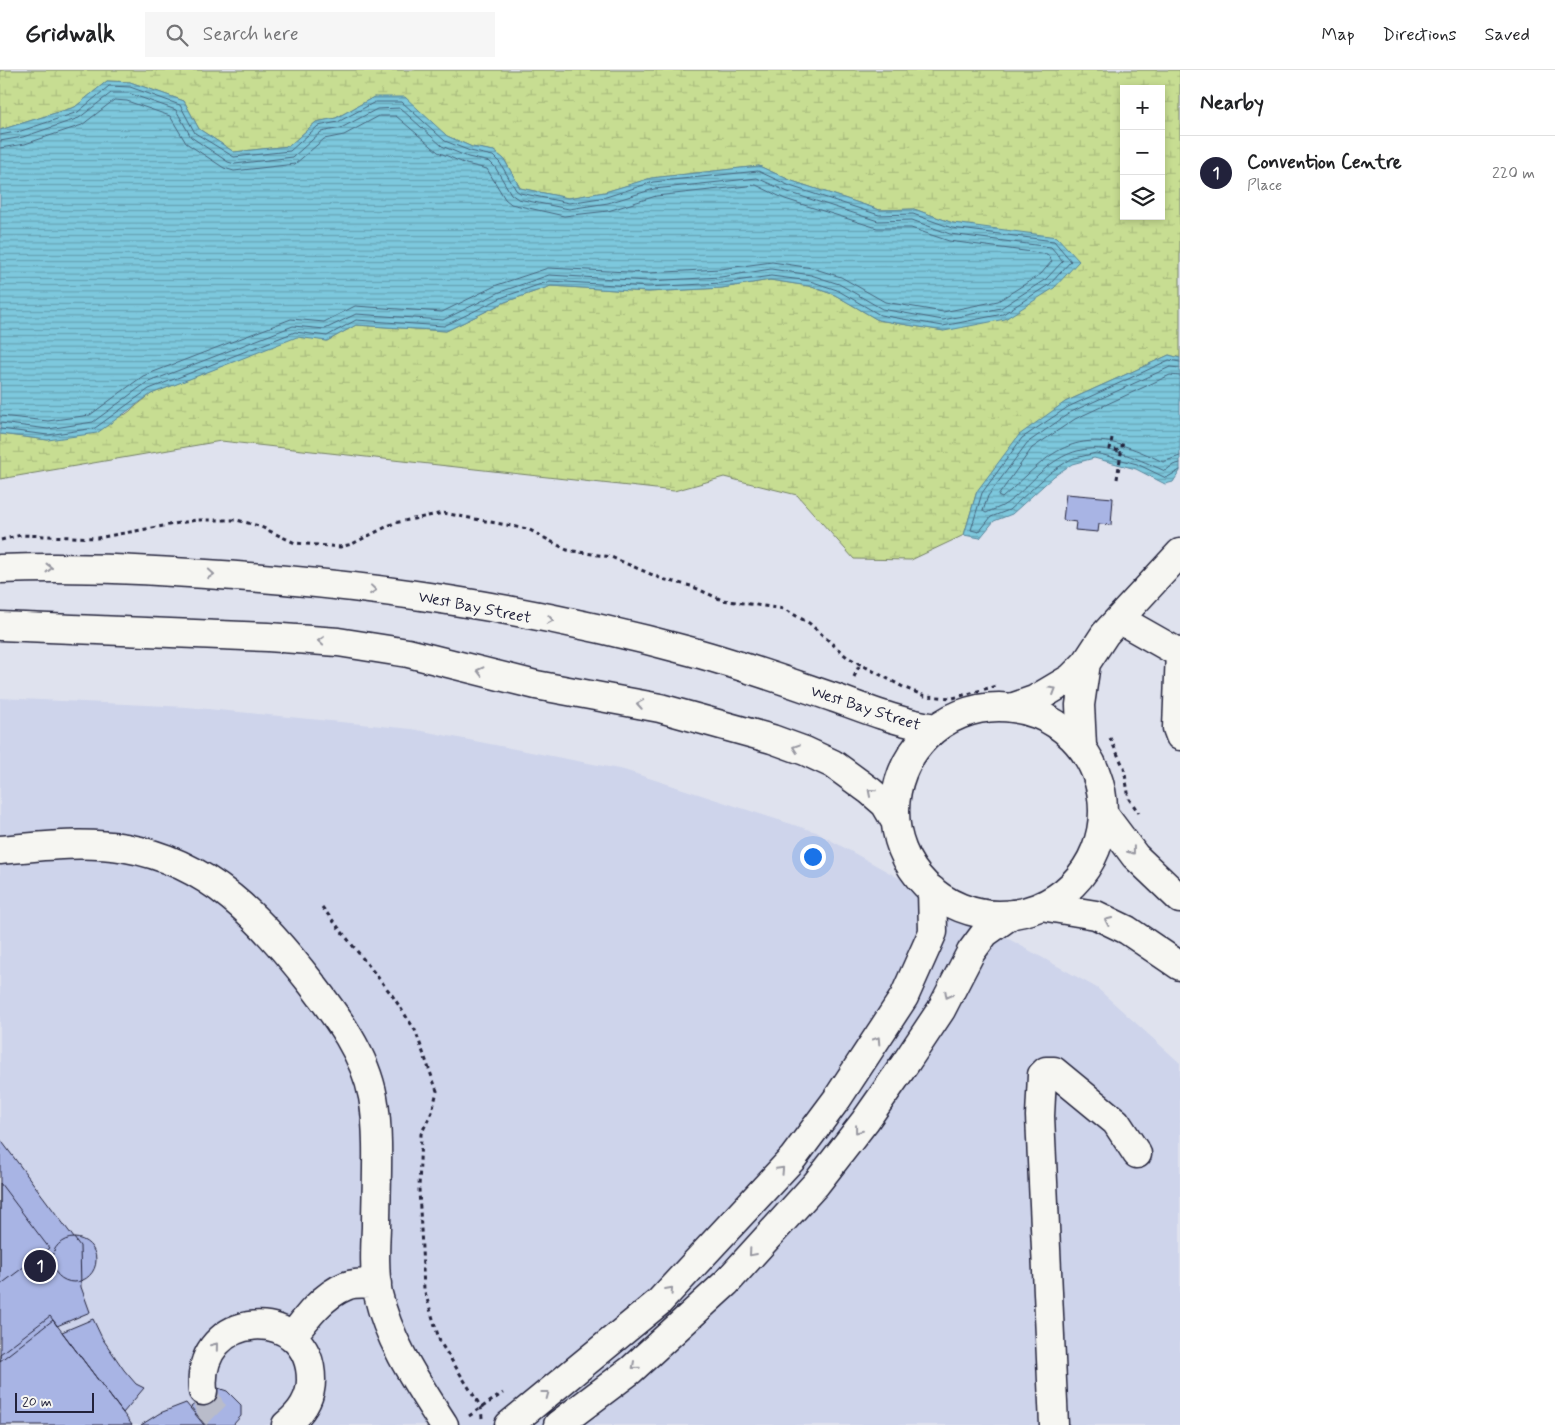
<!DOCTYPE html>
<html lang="en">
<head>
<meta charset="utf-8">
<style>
  body { margin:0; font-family:Mynerve,sans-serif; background:#f6f6f6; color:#202124 }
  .controls { position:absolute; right:15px; top:15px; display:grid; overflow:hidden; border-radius:0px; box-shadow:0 2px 8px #0003 }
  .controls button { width:45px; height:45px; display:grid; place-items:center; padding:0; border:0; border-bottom:1px solid #e0e0e0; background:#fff; color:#202124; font:25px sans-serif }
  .scale { position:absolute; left:15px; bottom:12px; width:79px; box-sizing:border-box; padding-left:5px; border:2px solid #22223b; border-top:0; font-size:14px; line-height:18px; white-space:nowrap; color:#22223b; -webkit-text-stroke:4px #f6f6f2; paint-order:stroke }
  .you { position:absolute; left:812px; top:786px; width:18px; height:18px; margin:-12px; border:4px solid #fff; border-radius:50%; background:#1a73e8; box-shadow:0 0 0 8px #1a73e833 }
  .badge { display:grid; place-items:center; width:32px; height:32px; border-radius:50%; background:#22223b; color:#fff; font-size:16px; font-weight:700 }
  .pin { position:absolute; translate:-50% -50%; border:2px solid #fff; box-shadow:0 1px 5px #0006 }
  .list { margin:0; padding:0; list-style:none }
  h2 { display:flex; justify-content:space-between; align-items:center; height:65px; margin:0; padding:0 20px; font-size:21px }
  h2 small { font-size:16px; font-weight:400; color:#757577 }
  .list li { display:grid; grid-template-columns:32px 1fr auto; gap:15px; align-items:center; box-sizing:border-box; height:75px; padding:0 20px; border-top:1px solid #e0e0e0 }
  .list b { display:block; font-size:19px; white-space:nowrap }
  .list p { margin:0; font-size:16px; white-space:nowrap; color:#757577 }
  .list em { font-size:16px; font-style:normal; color:#757577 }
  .icon { flex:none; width:28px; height:28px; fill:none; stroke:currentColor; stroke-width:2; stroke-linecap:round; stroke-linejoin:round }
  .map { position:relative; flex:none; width:1180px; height:1355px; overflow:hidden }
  header { display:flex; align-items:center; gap:30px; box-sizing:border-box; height:70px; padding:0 25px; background:#fff; border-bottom:1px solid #e0e0e0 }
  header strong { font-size:24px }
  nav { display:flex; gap:28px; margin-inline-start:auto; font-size:18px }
  .search { width:350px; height:45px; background:#f6f6f6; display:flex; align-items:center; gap:12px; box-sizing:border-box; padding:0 18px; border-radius:0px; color:#757577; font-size:19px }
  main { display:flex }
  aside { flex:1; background:#fff }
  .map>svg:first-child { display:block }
  .built { fill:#ced4eb }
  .wetland { fill:url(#wetland-marsh); stroke:#748066; fill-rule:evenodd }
  .water { fill:url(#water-rules); stroke:#59869c }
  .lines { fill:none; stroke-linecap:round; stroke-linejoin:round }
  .shore { stroke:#46647c; stroke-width:1 }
  .building { fill:#a8b4e4; stroke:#22223b }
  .minor-tunnel { stroke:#b9bcca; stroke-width:28; stroke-dasharray:28 14; stroke-linecap:butt }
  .minor-casing { stroke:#22223b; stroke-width:31 }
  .major-casing { stroke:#22223b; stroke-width:31 }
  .path { stroke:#22223b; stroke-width:3; stroke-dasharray:4 4; stroke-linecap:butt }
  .minor { stroke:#f6f6f2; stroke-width:28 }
  .major { stroke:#f6f6f2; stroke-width:28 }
  .oneway { stroke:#9797a0 }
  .labels { text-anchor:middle; stroke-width:4.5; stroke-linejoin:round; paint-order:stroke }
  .street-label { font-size:16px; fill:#22223b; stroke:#f6f6f2 }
</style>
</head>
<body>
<header>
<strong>Gridwalk</strong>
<div class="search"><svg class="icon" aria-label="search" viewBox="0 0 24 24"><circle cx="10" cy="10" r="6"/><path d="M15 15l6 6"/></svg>Search here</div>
<nav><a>Map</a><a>Directions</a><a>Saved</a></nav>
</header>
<main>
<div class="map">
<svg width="1180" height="1355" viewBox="0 0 1180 1355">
  <defs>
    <pattern id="wetland-marsh" width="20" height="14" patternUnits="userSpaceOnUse" patternTransform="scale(1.25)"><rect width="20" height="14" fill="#c7dd92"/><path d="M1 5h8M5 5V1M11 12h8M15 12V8" fill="none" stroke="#abbd7f"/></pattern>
    <pattern id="water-rules" width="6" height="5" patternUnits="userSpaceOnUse" patternTransform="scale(1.25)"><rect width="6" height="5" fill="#7dc8dd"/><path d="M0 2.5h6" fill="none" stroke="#66a2b4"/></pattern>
  </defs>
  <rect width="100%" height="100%" fill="#dfe2ee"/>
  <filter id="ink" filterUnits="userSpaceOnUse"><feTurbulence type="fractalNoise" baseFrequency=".02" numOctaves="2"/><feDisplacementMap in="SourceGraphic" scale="10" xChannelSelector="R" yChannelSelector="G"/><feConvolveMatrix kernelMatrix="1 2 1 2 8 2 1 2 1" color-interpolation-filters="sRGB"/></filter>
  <g filter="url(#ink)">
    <path class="built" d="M0,628L187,637L412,659L624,700L816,762L1097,918L1180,993V1355H0Z"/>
    <path class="wetland" d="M0,0H1180V288L1169,285L1065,332L977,421L964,465L911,490L854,489L797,425L724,407L674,421L221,371L0,409V364L48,370L126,344L151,324L297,266L327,271L356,255L446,261L505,232L551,216L648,222L722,218L770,210L809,216L835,225L878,250L944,261L1003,161L953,153L914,139L880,140L792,111L759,96L652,108L605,122L568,128L520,118L504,89L494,81L472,77L447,66L426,49L374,27L336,48L316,52L289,76L234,82L199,59L184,31L130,12L107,11L75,37L0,60ZM1124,19H1161V146H1124Z"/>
    <path class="water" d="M107,11L130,12L184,31L199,59L234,82L289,76L316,52L336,48L374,27H405L447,66L472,77L494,81L504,89L520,118L568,128L605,122L651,108L759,96L792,111L880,140L914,139L953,153L1057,167L1079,191L1054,218L1005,249L944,261L878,250L835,225L809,216L770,210L722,218L648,222L551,216L505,232L446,261L356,255L327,271L297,267L151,324L97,363L48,370L0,364V60L75,37Z
      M1169,285L1180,288V401L1173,412L1165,414L1136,399L1094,388L1072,394L1054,406L1012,444L994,451L980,468L964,465L977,421L1019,365L1065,332Z"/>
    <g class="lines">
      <path class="shore" d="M0,65L21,61L78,42L109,16L130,17L180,35L195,63L234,87L290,81L318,56L338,52L375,32H402L445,71L470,81L493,86L500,93L516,120L520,123L569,133L606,127L653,112L758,101L790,116L879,145L913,144L952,158L1054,171L1071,191L1050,214L1003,244L943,256L880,245L837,220L810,211L771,206L722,213L648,217L550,211L503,227L444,256L356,250L327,266L295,262L149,319L95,358L48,365L0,359
        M0,71L23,67L79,48L111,23H128L176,40L191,67L228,92L235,94L293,87L321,62L341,58L377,39L400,38L442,76L468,87L490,92L495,97L511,124L518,129L569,139L608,133L654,119L757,108L788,122L878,151L912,150L950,164L1051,177L1063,191L1046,209L1001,238L943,250L882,239L839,214L811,205L771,199L721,207L648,211L549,205L500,222L443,250L356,244L325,259L293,256L146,313L93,352L48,359L0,353
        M0,78L25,74L82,55L114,30L127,31L170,46L186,73L224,98L234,101L295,94L324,69L344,65L379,46H396L438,82L466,94L487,99L505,129L511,134L564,146L608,141L656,126L756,115L785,129L877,158H911L949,171L1047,184L1052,191L1041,204L998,231L943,242L885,232L841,207L812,198L772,192L720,199L648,203L548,198L497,215L442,242L355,236L324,252L291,249L143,306L90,345L48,351L0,346
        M1180,292L1169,290L1068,337L1022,368L982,423L971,460L979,462L991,447L1009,440L1051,402L1071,389L1096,383L1137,394L1166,408L1180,400
        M1180,298L1170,297L1071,342L1027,373L988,426L983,441L986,443C993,439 1001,438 1007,433C1022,423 1033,408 1047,397C1089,364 1122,382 1165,401L1173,395L1180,393
        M1180,306L1170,305L1075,349L1032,378L998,426L1002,428C1016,416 1028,403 1042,392C1083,358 1120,371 1163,392L1180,386"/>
    </g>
    <path class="building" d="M1066,424L1113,428L1111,455L1099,454L1098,462L1075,460L1076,452L1063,450Z
      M0,1069L80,1176L81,1217L90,1242L57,1256L53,1250L0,1291Z
      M0,1113L49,1178L0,1215Z
      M52 1190a22 22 0 1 1 44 0a22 22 0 1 1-44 0Z
      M50,1246L132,1355H0V1284Z
      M93,1249L102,1268L124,1300L136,1314L144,1318L123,1343L62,1262Z
      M215,1317L227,1321L241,1335V1346L233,1355H205L191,1337Z
      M186,1333L204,1355H141L160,1343Z"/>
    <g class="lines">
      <path class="minor-tunnel" d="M203,1321L211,1340L226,1355"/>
      <g class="minor-casing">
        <path id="minor" d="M1119,549L1179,583
          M1180,581L1177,658L1180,666
          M1014,637L1034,630L1071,608L1086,593L1105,564L1180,483
          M1082,676L1080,635L1086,593
          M0,780C42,776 84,771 126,778C209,792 262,850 311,913C337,947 365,984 373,1027C380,1065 376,1117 376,1157C375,1179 374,1202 378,1224C389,1272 418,1314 444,1355
          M292,1267C306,1248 323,1225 346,1216C355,1212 367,1214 377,1214
          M203,1321C195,1238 311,1233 311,1310C311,1329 300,1344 286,1355
          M509,1355L659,1232L793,1088L837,1029L904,927L933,862L932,820
          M558,1355L631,1300L726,1213L816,1114L865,1051L907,991L941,940L971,882L985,863L1012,844
          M1054,1355L1040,1046L1042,1005L1046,1001H1054L1116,1052L1137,1084"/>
      </g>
      <g class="major-casing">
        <path id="major" d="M0,499C69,496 137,499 206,504C370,514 535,539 693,582C741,595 788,612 835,628C868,640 900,653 936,658
          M0,556L268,567L338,572L408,583L536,615L660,638L772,669L805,681L833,694L870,721L885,734L895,751
          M895 741a104 104 0 1 1 208 0a104 104 0 1 1-208 0Z
          M1105,746L1135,786L1180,829
          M1041,836L1096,845L1127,860L1180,896"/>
      </g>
      <path class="path" d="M1112,368L1110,379L1121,381
        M1117,409L1123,370
        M1,470L21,465L97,468L196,450H237L259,456L295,473L340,477L352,474L394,453L443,443L528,459L567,480L611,487L662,509L691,516L722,530L784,539L809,553L847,587L905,618L925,626L953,628L996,616
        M854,607L860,594
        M1110,668L1124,698L1129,729L1139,743
        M322,837L392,925L415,960L437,1021L432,1042L421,1064L419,1119L424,1219L440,1272L481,1337L482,1348
        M469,1346L503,1323"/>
      <use href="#minor" class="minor"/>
      <use href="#major" class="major"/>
    </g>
    <defs><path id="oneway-chevron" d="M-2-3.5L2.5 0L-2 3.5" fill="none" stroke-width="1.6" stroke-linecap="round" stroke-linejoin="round" transform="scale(1.25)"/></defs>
    <g class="oneway">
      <use href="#oneway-chevron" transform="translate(49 498)"/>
      <use href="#oneway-chevron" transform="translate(211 504) rotate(4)"/>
      <use href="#oneway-chevron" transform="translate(373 520) rotate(6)"/>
      <use href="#oneway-chevron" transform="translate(550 550) rotate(11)"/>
      <use href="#oneway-chevron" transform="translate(321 571) rotate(-175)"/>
      <use href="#oneway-chevron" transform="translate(480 601) rotate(-166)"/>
      <use href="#oneway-chevron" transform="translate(1053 620) rotate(-31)"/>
      <use href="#oneway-chevron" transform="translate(640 634) rotate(-170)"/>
      <use href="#oneway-chevron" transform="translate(796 678) rotate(-161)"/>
      <use href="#oneway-chevron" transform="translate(871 722) rotate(-139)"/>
      <use href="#oneway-chevron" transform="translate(1132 781) rotate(52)"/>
      <use href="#oneway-chevron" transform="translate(1108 851) rotate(-155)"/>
      <use href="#oneway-chevron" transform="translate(948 925) rotate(118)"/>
      <use href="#oneway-chevron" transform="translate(877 970) rotate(-57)"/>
      <use href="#oneway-chevron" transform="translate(858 1060) rotate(128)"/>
      <use href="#oneway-chevron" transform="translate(781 1100) rotate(-47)"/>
      <use href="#oneway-chevron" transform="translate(752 1183) rotate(131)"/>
      <use href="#oneway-chevron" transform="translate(670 1220) rotate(-48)"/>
      <use href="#oneway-chevron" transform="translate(215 1276) rotate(-51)"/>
      <use href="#oneway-chevron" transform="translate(635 1296) rotate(139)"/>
      <use href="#oneway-chevron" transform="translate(546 1324) rotate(-37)"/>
    </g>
  </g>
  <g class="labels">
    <g class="street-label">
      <text transform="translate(475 536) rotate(11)" y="6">West Bay Street</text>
      <text transform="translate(866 637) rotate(18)" y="6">West Bay Street</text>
    </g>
  </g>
</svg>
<div class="controls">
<button>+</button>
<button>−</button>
<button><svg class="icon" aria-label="layers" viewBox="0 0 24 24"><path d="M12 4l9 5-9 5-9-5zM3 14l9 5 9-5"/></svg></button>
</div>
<div class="scale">20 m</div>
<div class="you"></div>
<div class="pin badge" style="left:40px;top:1196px">1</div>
</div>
<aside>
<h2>Nearby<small></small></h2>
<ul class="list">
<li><span class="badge">1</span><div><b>Convention Centre</b><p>Place</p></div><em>220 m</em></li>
</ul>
</aside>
</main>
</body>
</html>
